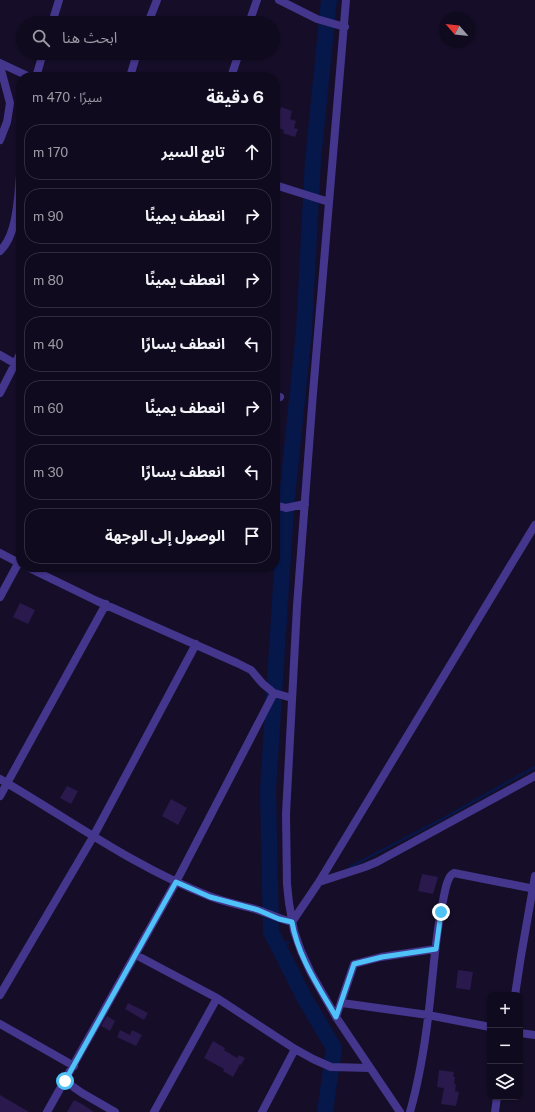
<!DOCTYPE html>
<html lang="ar">
<head>
<meta charset="utf-8">
<style>
  body { margin:0; font-family:"Public Sans","Noto Sans Arabic",sans-serif; background:#1e182c; color:#f1f3f6; direction:rtl }
  .controls { position:absolute; right:12px; bottom:12px; display:grid; overflow:hidden; border-radius:8px; box-shadow:0 1px 3px #0004 }
  .controls button { width:36px; height:36px; display:grid; place-items:center; padding:0; border:0; border-bottom:1px solid #302b3d; background:#100a1f; color:#f1f3f6; font:20px sans-serif }
  .compass { position:absolute; left:439px; top:12px; width:36px; height:36px; border-radius:50%; background:#100a1f; box-shadow:0 1px 3px #0004; rotate:298deg }
  .stop { position:absolute; width:12px; height:12px; margin:-9px; border:3px solid #4fc3f7; border-radius:50%; background:#fff }
  .stop.end { background:#4fc3f7; border-color:#fff; box-shadow:0 1px 4px #0008 }
  .list { margin:0; padding:0; list-style:none }
  h2 { display:flex; justify-content:space-between; align-items:center; height:52px; margin:0; padding:0 16px; font-size:17px }
  h2 small { font-size:13px; font-weight:400; color:#9c9aa4 }
  .list li { display:grid; grid-template-columns:26px 1fr auto; gap:12px; align-items:center; box-sizing:border-box; height:56px; margin:0 8px 8px; padding:0 8px; border:1px solid #302b3d; border-radius:16px }
  .list b { display:block; font-size:15px; white-space:nowrap }
  .list em { font-size:13px; font-style:normal; color:#9c9aa4 }
  .icon { flex:none; width:22px; height:22px; fill:none; stroke:currentColor; stroke-width:2; stroke-linecap:round; stroke-linejoin:round }
  .map { position:relative; flex:none; width:535px; height:1112px; overflow:hidden; direction:ltr }
  .search { position:absolute; background:#100a1f; box-shadow:0 1px 3px #0004; left:16px; top:16px; width:264px; height:44px; display:flex; align-items:center; gap:10px; box-sizing:border-box; padding:0 14px; border-radius:22px; color:#9c9aa4; font-size:15px }
  .panel { position:absolute; background:#100a1f; box-shadow:0 1px 3px #0004; left:16px; top:72px; width:264px; height:500px; border-radius:16px; direction:rtl }
  .map>svg:first-child { display:block }
  .lines { fill:none; stroke-linecap:round; stroke-linejoin:round }
  .stream { stroke:#06174a; stroke-width:2.5 }
  .river { stroke:#06174a; stroke-width:16 }
  .building { fill:#29194c }
  .street { stroke:#44368c; stroke-width:8 }
  .route { stroke:#4fc3f7; stroke-width:5 }
</style>
</head>
<body>
<div class="map">
<svg width="535" height="1112" viewBox="0 0 535 1112">
  <rect width="100%" height="100%" fill="#160e29"/>
  <g class="lines">
    <path class="stream" d="M350,867L444,818L535,767
      M279,948L288,942"/>
    <path class="river" d="M325,1112L334,1048L305,999L271,932L268,790L286,508L304,331L313,160L329,0"/>
  </g>
  <path class="building" d="M281,107L292,111L290,119L296,121L294,128L298,129L295,137L283,133L284,130L275,127Z
    M20,603L35,610L28,624L13,617Z
    M67,786L78,791L71,804L60,798Z
    M171,799L187,808L178,825L162,816Z
    M422,874L438,877L433,894L418,891Z
    M458,970L473,972L470,990L456,988Z
    M128,1003L148,1013L144,1020L125,1009Z
    M107,1016L115,1021L110,1031L101,1026Z
    M120,1030L130,1035L132,1030L142,1035L136,1046L117,1037Z
    M213,1041L225,1048L224,1050L237,1058L239,1055L245,1058L241,1065L240,1064L233,1077L223,1071L224,1069L204,1058Z
    M439,1070L454,1072L453,1077H455L454,1084H456L455,1091L459,1092L456,1106L441,1104L444,1088L437,1087Z
    M0,1095L29,1112H0Z
    M74,1100L82,1104L94,1112H67Z"/>
  <g class="lines">
    <path class="street" d="M279,0L317,19L345,27
      M346,0L313,393L297,606L286,814L287,884L289,903L294,931L301,951L311,973L336,1017L400,1112
      M52,23L59,0
      M148,23L157,0
      M249,23L257,0
      M0,63L30,77
      M0,66L10,103L7,122L0,140
      M36,77L43,53
      M130,77L137,53
      M231,77L239,53
      M275,185L329,202
      M0,251C19,233 18,190 21,165
      M0,355L21,367
      M0,393L21,352
      M275,395L280,397
      M275,505L286,508L305,504
      M0,553L21,564
      M27,567L97,601L237,663L251,670L263,684L274,693L292,698
      M0,597L21,558
      M0,779C69,819 134,867 209,896C224,902 240,905 255,909C268,913 279,919 292,922L319,882L535,525
      M0,796L106,604
      M319,882L365,867L377,862L535,776
      M136,955L217,998L295,1049L313,1059L331,1067L370,1068
      M0,995L93,837L196,644
      M515,995L521,956L535,876
      M342,1003L428,1015L490,1027
      M336,1017L354,964L381,957L435,949
      M0,1024L74,1066
      M520,1033L535,1035
      M65,1081L82,1093L115,1112
      M47,1112L176,882L274,693
      M154,1112L217,998
      M262,1112L295,1049
      M410,1112C421,1073 427,1032 431,991C434,963 436,934 442,906C444,898 446,876 454,873L535,889
      M495,1112L497,1097"/>
  </g>
  <g class="lines">
    <path class="route" d="M65,1081L176,882L210,897L258,910L279,919L292,922C298,957 319,987 336,1017L354,964L382,957L436,949L441,912"/>
  </g>
</svg>
<div class="controls">
<button>+</button>
<button>−</button>
<button><svg class="icon" aria-label="layers" viewBox="0 0 24 24"><path d="M12 4l9 5-9 5-9-5zM3 14l9 5 9-5"/></svg></button>
</div>
<svg class="compass" viewBox="-18 -18 36 36"><path d="M0-13l5 13h-10z" fill="#e53935"/><path d="M0 13l5-13h-10z" fill="#9c9aa4"/></svg>
<div class="stop" style="left:65px;top:1081px"></div>
<div class="stop end" style="left:441px;top:912px"></div>
<div class="search"><svg class="icon" aria-label="search" viewBox="0 0 24 24"><circle cx="10" cy="10" r="6"/><path d="M15 15l6 6"/></svg>ابحث هنا</div>
<section class="panel">
<h2>6 دقيقة<small>سيرًا · 470 m</small></h2>
<ul class="list">
<li><svg class="icon" aria-label="ahead" viewBox="0 0 24 24"><path d="M12 20V5M6 11l6-6 6 6"/></svg><div><b>تابع السير</b></div><em>170 m</em></li>
<li><svg class="icon" aria-label="right" viewBox="0 0 24 24"><path d="M7 20v-9h11M14 6l5 5-5 5"/></svg><div><b>انعطف يمينًا</b></div><em>90 m</em></li>
<li><svg class="icon" aria-label="right" viewBox="0 0 24 24"><path d="M7 20v-9h11M14 6l5 5-5 5"/></svg><div><b>انعطف يمينًا</b></div><em>80 m</em></li>
<li><svg class="icon" aria-label="left" viewBox="0 0 24 24"><path d="M17 20v-9H6M10 6l-5 5 5 5"/></svg><div><b>انعطف يسارًا</b></div><em>40 m</em></li>
<li><svg class="icon" aria-label="right" viewBox="0 0 24 24"><path d="M7 20v-9h11M14 6l5 5-5 5"/></svg><div><b>انعطف يمينًا</b></div><em>60 m</em></li>
<li><svg class="icon" aria-label="left" viewBox="0 0 24 24"><path d="M17 20v-9H6M10 6l-5 5 5 5"/></svg><div><b>انعطف يسارًا</b></div><em>30 m</em></li>
<li><svg class="icon" aria-label="arrive" viewBox="0 0 24 24"><path d="M6 21V4h12l-3 4 3 4H6"/></svg><div><b>الوصول إلى الوجهة</b></div></li>
</ul>
</section>
</div>
</body>
</html>
